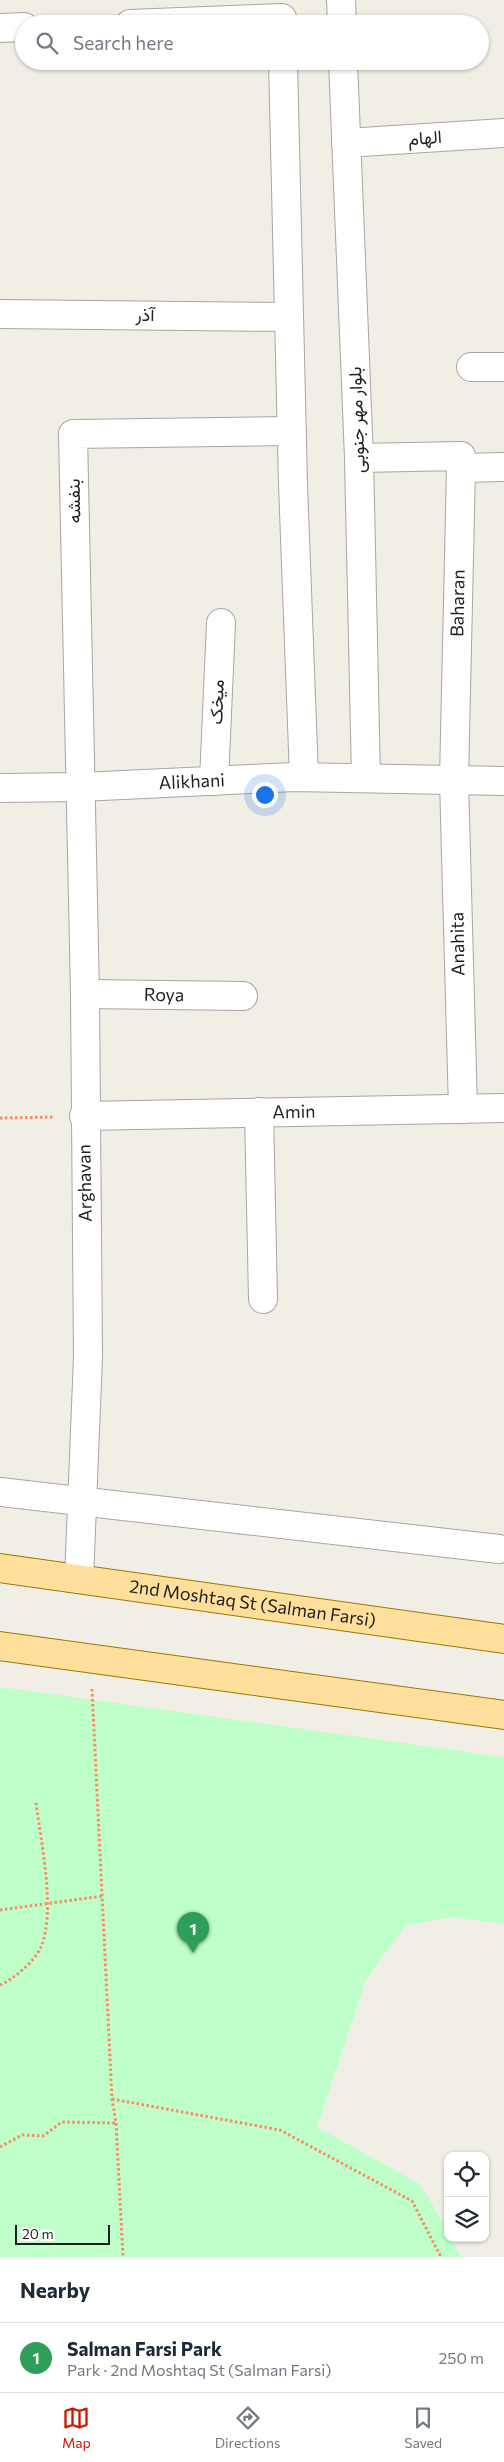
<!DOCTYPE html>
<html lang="en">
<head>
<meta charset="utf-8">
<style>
  body { margin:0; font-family:Commissioner,Vazirmatn,sans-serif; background:#f2f2f3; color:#1f2937 }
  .controls { position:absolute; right:15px; bottom:15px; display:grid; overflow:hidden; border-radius:10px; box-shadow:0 1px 4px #0004 }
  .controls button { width:45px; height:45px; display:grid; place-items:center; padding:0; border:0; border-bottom:1px solid #e0e1e3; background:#fff; color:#1f2937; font:25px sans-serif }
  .scale { position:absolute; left:15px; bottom:12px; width:95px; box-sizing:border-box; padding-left:5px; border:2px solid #1f1f1f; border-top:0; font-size:14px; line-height:18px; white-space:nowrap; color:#1f1f1f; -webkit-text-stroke:4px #fff; paint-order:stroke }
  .you { position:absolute; left:264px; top:794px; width:18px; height:18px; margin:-12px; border:4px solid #fff; border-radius:50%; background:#1a73e8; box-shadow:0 0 0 8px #1a73e833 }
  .badge { display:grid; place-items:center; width:32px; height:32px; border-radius:50%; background:#ce1700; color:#fff; font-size:16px; font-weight:700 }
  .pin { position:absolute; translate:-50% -41px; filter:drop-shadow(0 1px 2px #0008) }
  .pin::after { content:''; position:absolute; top:26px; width:18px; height:15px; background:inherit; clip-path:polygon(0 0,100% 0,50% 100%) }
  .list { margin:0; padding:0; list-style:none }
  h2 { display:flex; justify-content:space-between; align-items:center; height:65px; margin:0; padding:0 20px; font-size:21px }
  h2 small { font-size:16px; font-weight:400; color:#747a83 }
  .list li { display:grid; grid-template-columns:32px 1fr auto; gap:15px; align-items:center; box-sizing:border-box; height:70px; padding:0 20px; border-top:1px solid #e0e1e3 }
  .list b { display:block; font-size:19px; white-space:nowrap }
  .list p { margin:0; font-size:16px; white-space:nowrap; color:#747a83 }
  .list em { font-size:16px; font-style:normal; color:#747a83 }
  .icon { flex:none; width:28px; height:28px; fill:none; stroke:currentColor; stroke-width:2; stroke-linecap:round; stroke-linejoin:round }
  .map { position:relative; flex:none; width:504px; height:2257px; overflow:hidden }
  .search { position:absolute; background:#fff; box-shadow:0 1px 4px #0004; left:15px; right:15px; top:15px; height:55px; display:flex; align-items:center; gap:12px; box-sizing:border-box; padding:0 18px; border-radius:28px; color:#747a83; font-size:19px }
  .sheet { height:135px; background:#fff }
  nav { display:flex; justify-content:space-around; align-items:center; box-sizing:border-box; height:70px; border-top:1px solid #e0e1e3; background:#fff; font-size:14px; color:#747a83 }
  nav a { display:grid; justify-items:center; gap:2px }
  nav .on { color:#ce1700 }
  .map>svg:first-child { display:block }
  .park { fill:#beffca }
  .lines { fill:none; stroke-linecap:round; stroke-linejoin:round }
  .minor-casing { stroke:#a6a6a6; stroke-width:30 }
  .major-casing { stroke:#9a7800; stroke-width:30 }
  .path { stroke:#ff8867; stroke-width:3; stroke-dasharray:2.5 2.5; stroke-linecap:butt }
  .minor { stroke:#fff; stroke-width:28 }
  .major { stroke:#ffdf9b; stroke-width:28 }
  .labels { text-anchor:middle; stroke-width:4.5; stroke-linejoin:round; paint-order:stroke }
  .street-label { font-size:18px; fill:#1f1f1f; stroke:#fff }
</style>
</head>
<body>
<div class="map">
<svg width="504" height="2257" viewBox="0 0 504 2257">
  <rect width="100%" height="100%" fill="#f1eee5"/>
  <path class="park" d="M0,1687L504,1757V1924L451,1917L405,1926L366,1980L317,2127L420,2184L448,2231V2238H451L461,2257H0Z"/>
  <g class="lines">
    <g class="minor-casing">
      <g id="minor">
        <path d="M341,0L342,24"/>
        <path d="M130,24L282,18"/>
        <path d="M0,28L24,27"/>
        <path d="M283,61L293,484L304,777"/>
        <path d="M343,61L359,458L366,778"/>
        <path d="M346,143L504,133"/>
        <path d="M0,314L289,317"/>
        <path d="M471,367H504"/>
        <path d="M359,458L461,456V468"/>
        <path d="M214,781L221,623"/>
        <path id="s1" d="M0,788L80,787L294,777L504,781"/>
        <path id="s2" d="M85,994L243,996"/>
        <path id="s3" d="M463,1109L454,780L461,468L504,467"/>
        <path d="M259,1112L263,1299"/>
        <path id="s4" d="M84,1116L504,1108"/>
        <path d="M0,1492L499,1549"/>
        <path d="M79,1579L88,1357L85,994L73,434L292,431"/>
      </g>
    </g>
    <g class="major-casing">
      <g id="major">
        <path id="s5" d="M0,1568L504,1639"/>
        <path d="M0,1646L504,1715"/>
      </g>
    </g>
    <path class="path" d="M0,1118L54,1117
      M92,1689L112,2099L116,2123L123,2257
      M0,1910L103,1896
      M0,1985C13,1980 36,1960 41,1947C56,1911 41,1842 36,1803
      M112,2099L280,2130L412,2201L441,2257
      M0,2147L22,2135L43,2136L62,2122L116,2123"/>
    <use href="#minor" class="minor"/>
    <use href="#major" class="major"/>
  </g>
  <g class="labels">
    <g class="street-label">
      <text transform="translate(425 138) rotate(-4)" y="6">الهام</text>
      <text transform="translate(145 315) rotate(1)" y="6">آذر</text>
      <text transform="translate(357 420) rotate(-92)" y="6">بلوار مهر جنوبی</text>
      <text transform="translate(74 501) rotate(-91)" y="6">بنفشه</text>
      <text dy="6" stroke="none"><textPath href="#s3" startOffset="506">Baharan</textPath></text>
      <text transform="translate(217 702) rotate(-88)" y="6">میخک</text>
      <text dy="6" stroke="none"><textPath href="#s1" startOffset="192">Alikhani</textPath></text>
      <text transform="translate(458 944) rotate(-91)" y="6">Anahita</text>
      <text dy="6" stroke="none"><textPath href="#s2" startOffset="79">Roya</textPath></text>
      <text dy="6" stroke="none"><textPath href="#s4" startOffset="210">Amin</textPath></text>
      <text transform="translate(85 1183) rotate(-91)" y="6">Arghavan</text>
      <text dy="6" stroke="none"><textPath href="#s5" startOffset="255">2nd Moshtaq St (Salman Farsi)</textPath></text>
    </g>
  </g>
</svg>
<div class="controls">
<button><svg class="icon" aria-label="locate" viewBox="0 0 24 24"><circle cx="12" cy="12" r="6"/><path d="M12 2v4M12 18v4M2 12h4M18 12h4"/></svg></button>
<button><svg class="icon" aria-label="layers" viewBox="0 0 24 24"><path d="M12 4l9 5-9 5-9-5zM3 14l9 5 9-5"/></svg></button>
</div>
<div class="scale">20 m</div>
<div class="you"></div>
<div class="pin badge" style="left:193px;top:1953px;background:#2e9e5b">1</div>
<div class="search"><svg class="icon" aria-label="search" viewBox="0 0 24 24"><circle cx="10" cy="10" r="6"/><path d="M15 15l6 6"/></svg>Search here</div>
</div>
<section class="sheet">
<h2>Nearby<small></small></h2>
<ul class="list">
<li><span class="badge" style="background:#2e9e5b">1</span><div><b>Salman Farsi Park</b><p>Park · 2nd Moshtaq St (Salman Farsi)</p></div><em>250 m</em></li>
</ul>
</section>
<nav>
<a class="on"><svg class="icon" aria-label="map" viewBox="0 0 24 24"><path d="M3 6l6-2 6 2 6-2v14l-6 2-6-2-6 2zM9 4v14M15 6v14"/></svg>Map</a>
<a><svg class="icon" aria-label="directions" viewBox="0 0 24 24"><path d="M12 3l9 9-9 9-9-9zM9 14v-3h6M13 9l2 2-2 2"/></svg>Directions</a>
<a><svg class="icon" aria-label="saved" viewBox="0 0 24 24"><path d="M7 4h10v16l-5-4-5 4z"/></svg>Saved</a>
</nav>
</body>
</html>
